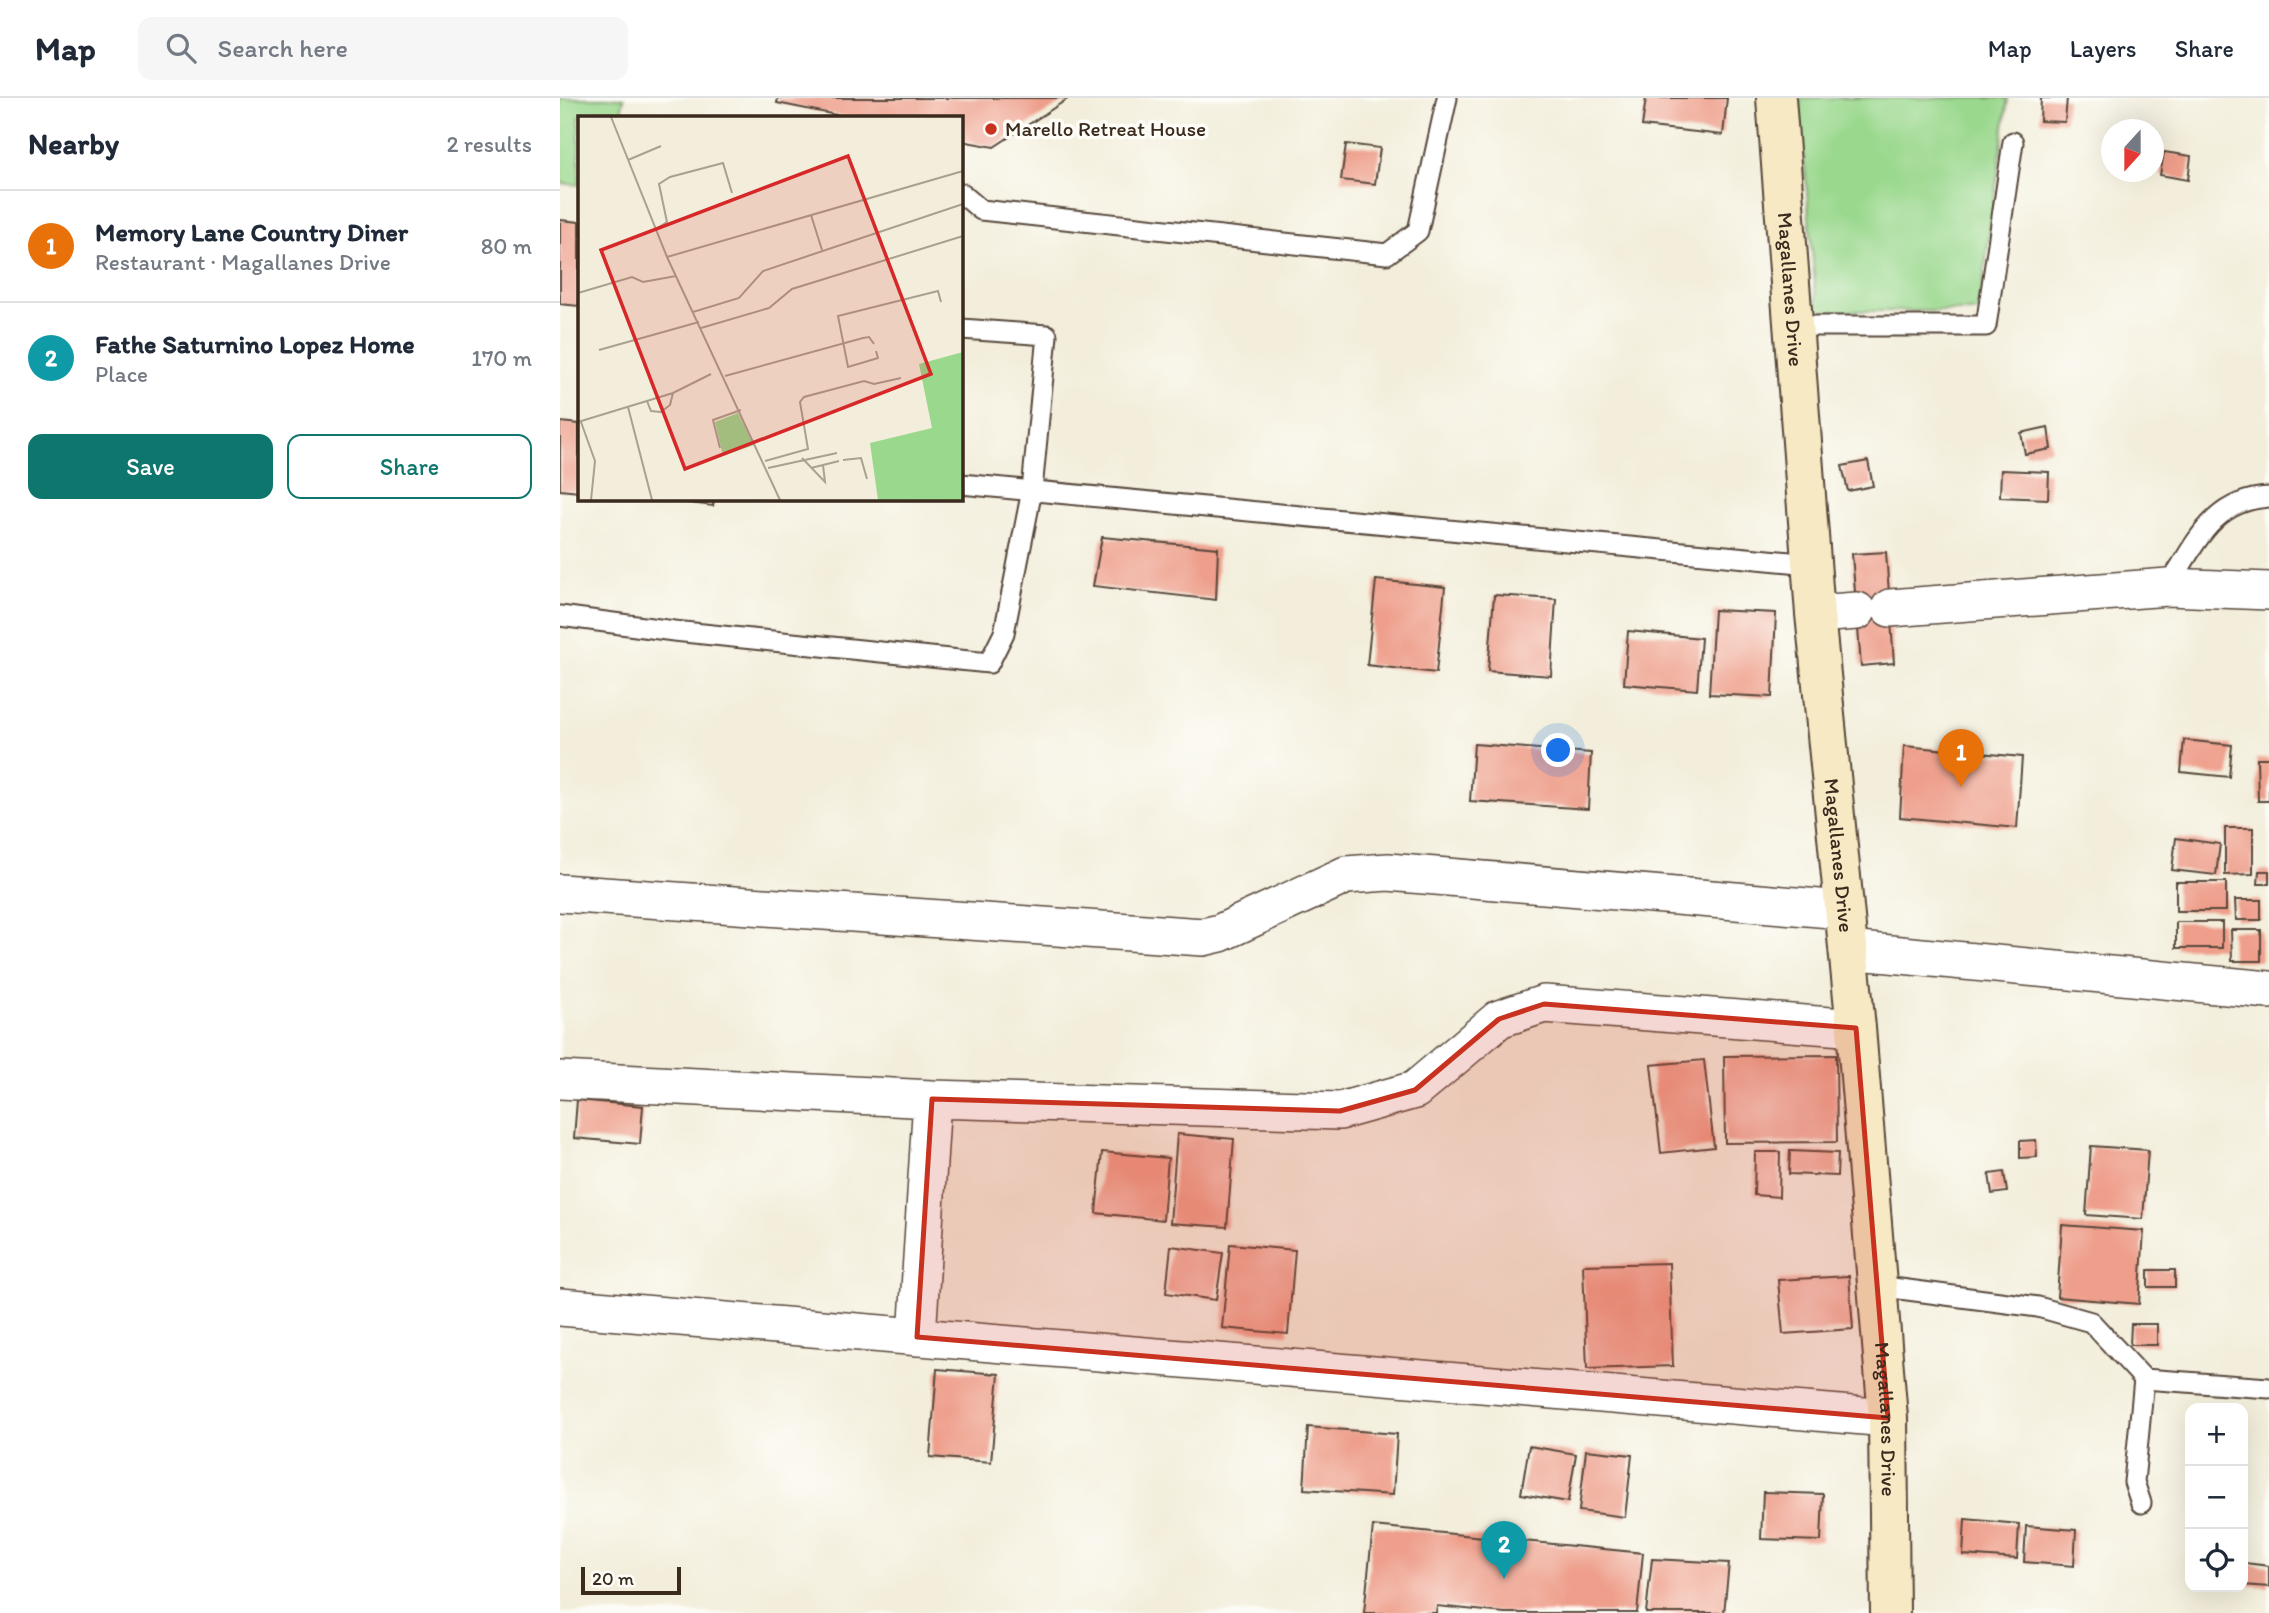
<!DOCTYPE html>
<html lang="en">
<head>
<meta charset="utf-8">
<style>
  body { margin:0; font-family:Itim,sans-serif; background:#f6f6f7; color:#1f2937 }
  .controls { position:absolute; right:21px; bottom:21px; display:grid; overflow:hidden; border-radius:14px; box-shadow:0 7px 28px #0002 }
  .controls button { width:63px; height:63px; display:grid; place-items:center; padding:0; border:0; border-bottom:2px solid #e0e1e3; background:#fff; color:#1f2937; font:35px sans-serif }
  .compass { position:absolute; left:1541px; top:21px; width:63px; height:63px; border-radius:50%; background:#fff; box-shadow:0 7px 28px #0002; rotate:201deg }
  .scale { position:absolute; left:21px; bottom:18px; width:100px; box-sizing:border-box; padding-left:7px; border:4px solid #3b2a1e; border-top:0; font-size:19px; line-height:24px; white-space:nowrap; color:#3b2a1e; -webkit-text-stroke:5px #fdfcf7; paint-order:stroke }
  .you { position:absolute; left:999px; top:653px; width:24px; height:24px; margin:-18px; border:5px solid #fff; border-radius:50%; background:#1a73e8; box-shadow:0 0 0 10px #1a73e833 }
  .badge { display:grid; place-items:center; width:46px; height:46px; border-radius:50%; background:#0f766e; color:#fff; font-size:23px; font-weight:700 }
  .pin { position:absolute; translate:-50% -58px; filter:drop-shadow(0 2px 4px #0008) }
  .pin::after { content:''; position:absolute; top:37px; width:24px; height:21px; background:inherit; clip-path:polygon(0 0,100% 0,50% 100%) }
  .list { margin:0; padding:0; list-style:none }
  h2 { display:flex; justify-content:space-between; align-items:center; height:91px; margin:0; padding:0 28px; font-size:30px }
  h2 small { font-size:23px; font-weight:400; color:#747a83 }
  .list li { display:grid; grid-template-columns:46px 1fr auto; gap:21px; align-items:center; box-sizing:border-box; height:112px; padding:0 28px; border-top:2px solid #e0e1e3 }
  .list b { display:block; font-size:26px; white-space:nowrap }
  .list p { margin:0; font-size:23px; white-space:nowrap; color:#747a83 }
  .list em { font-size:23px; font-style:normal; color:#747a83 }
  .actions { display:flex; gap:14px; padding:21px 28px }
  .actions a { flex:1; padding:16px 0; border:2px solid #0f766e; border-radius:14px; text-align:center; font-size:24px; color:#0f766e }
  .actions .main { background:#0f766e; color:#fff }
  .icon { flex:none; width:38px; height:38px; fill:none; stroke:currentColor; stroke-width:2; stroke-linecap:round; stroke-linejoin:round }
  .map { position:relative; flex:none; width:1709px; height:1515px; overflow:hidden }
  header { display:flex; align-items:center; gap:42px; box-sizing:border-box; height:98px; padding:0 35px; background:#fff; border-bottom:2px solid #e0e1e3 }
  header strong { font-size:33px }
  nav { display:flex; gap:38px; margin-inline-start:auto; font-size:24px }
  .search { width:490px; height:63px; background:#f6f6f7; display:flex; align-items:center; gap:18px; box-sizing:border-box; padding:0 24px; border-radius:14px; color:#747a83; font-size:26px }
  main { display:flex }
  aside { flex:1; background:#fff }
  .map>svg:first-child { display:block }
  .green { fill:#9ad88d; stroke:#6a8156; stroke-width:2 }
  .building { fill:#ee9e8a }
  .lines { fill:none; stroke-linecap:round; stroke-linejoin:round }
  .lane-casing { stroke:#57473a; stroke-width:23 }
  .street-casing { stroke:#57473a; stroke-width:40 }
  .secondary-casing { stroke:#57473a; stroke-width:42 }
  .lane { stroke:#fff; stroke-width:19 }
  .street { stroke:#fff; stroke-width:37 }
  .secondary { stroke:#f6e9c3; stroke-width:38 }
  .marked { fill:#c8321e; fill-opacity:0.2; stroke:#c8321e; stroke-width:5; stroke-linejoin:round }
  .poi-dot { fill:#c8321e; stroke:#fdfcf7; stroke-width:2.5 }
  .labels { text-anchor:middle; stroke-width:7; stroke-linejoin:round; paint-order:stroke }
  .poi-label { font-size:21px; fill:#3b2a1e; stroke:#fdfcf7; text-anchor:start }
  .street-label { font-size:21px; fill:#3b2a1e; stroke:#fdfcf7 }
  .inset-road { fill:none; stroke:#a9a08f; stroke-width:2 }
  .view { fill:#d62828; fill-opacity:0.15; stroke:#d62828; stroke-width:3.5 }
  .inset-edge { fill:none; stroke:#3b2a1e; stroke-width:3.5 }
</style>
</head>
<body>
<header>
<strong>Map</strong>
<div class="search"><svg class="icon" aria-label="search" viewBox="0 0 24 24"><circle cx="10" cy="10" r="6"/><path d="M15 15l6 6"/></svg>Search here</div>
<nav><a>Map</a><a>Layers</a><a>Share</a></nav>
</header>
<main>
<aside>
<h2>Nearby<small>2 results</small></h2>
<ul class="list">
<li><span class="badge" style="background:#e8710a">1</span><div><b>Memory Lane Country Diner</b><p>Restaurant · Magallanes Drive</p></div><em>80 m</em></li>
<li><span class="badge" style="background:#0f9aa8">2</span><div><b>Fathe Saturnino Lopez Home</b><p>Place</p></div><em>170 m</em></li>
</ul>
<div class="actions"><a class="main">Save</a><a>Share</a></div>
</aside>
<div class="map">
<svg width="1709" height="1515" viewBox="0 0 1709 1515">
  <rect width="100%" height="100%" fill="#fdfcf7"/>
  <filter id="ink" filterUnits="userSpaceOnUse"><feTurbulence type="fractalNoise" baseFrequency=".0143" numOctaves="2"/><feDisplacementMap in="SourceGraphic" scale="14" xChannelSelector="R" yChannelSelector="G"/><feConvolveMatrix kernelMatrix="1 2 1 2 8 2 1 2 1" color-interpolation-filters="sRGB"/></filter>
  <filter id="wash" filterUnits="userSpaceOnUse"><feTurbulence type="fractalNoise" baseFrequency=".00686" numOctaves="4" result="noise"/><feDisplacementMap in="SourceGraphic" scale="28" xChannelSelector="R" yChannelSelector="G"/><feGaussianBlur stdDeviation="1.57" result="paint"/><feColorMatrix in="noise" values="0 0 0 0 0 0 0 0 0 0 0 0 0 0 0 0 0 1.4 0 .05"/><feComposite in="paint" operator="in"/></filter>
  <g filter="url(#wash)">
    <rect width="100%" height="100%" fill="#f3eedb"/>
    <path class="green" d="M0,0H64L60,19H19V87L0,85Z
      M1239,0H1448L1419,213H1257Z"/>
    <g id="blocks">
      <path class="building" d="M218,0H509L434,49L401,43V19H286L217,5Z
        M1086,0H1167L1163,37L1082,28Z
        M1481,0H1507L1505,24L1480,23Z
        M786,46L820,50L815,86L781,82Z
        M1604,54L1631,58L1628,82L1600,77Z
        M0,122L19,124V208L0,206Z
        M0,324L19,326V394L0,392Z
        M1488,329L1491,351L1465,356L1461,335Z
        M1308,363L1313,388L1288,393L1282,368Z
        M1441,372L1489,374L1488,401L1440,399Z
        M98,401H154L153,408Z
        M542,439L658,450L656,502L533,488Z
        M1326,454L1334,565L1301,568L1292,456Z
        M816,482L885,489L876,575L807,567Z
        M934,497L996,501L991,578L928,573Z
        M1154,512L1216,515L1212,599L1149,596Z
        M1068,533L1141,540L1137,592L1064,586Z
        M1624,642L1672,647L1669,679L1621,674Z
        M914,646L1031,655L1028,711L910,703Z
        M1344,648L1462,659L1457,730L1340,719Z
        M1697,660H1709V703H1698Z
        M1665,730H1693V776L1665,777Z
        M1616,740L1660,746L1656,777L1612,772Z
        M1699,773H1709V786H1698Z
        M1616,784H1666V813H1616Z
        M1675,802H1701V822H1676Z
        M1616,824H1662V850H1616Z
        M1671,832H1701V863H1672Z
        M1276,957L1277,1044L1165,1045L1164,958Z
        M1144,962L1154,1049L1101,1055L1091,967Z
        M17,1002L83,1008L80,1046L14,1040Z
        M617,1036L674,1041L667,1129L610,1125Z
        M1476,1042L1477,1059L1460,1060V1043Z
        M1531,1048L1588,1052L1583,1121L1526,1117Z
        M1230,1053L1278,1055L1277,1078L1229,1076Z
        M542,1054L608,1060L603,1122L536,1115Z
        M1195,1054H1220L1219,1099L1194,1097Z
        M1444,1074L1447,1094L1432,1096L1429,1076Z
        M1502,1127L1584,1133L1579,1206L1497,1199Z
        M670,1146L735,1152L728,1236L662,1230Z
        M611,1148L663,1155L656,1202L606,1195Z
        M1109,1165L1113,1268L1027,1271L1023,1167Z
        M1588,1172H1615V1189H1588Z
        M1289,1178L1293,1231L1223,1236L1218,1182Z
        M1571,1226H1597V1247H1570Z
        M377,1271L439,1276L431,1364L370,1359Z
        M748,1329L837,1336L833,1397L744,1391Z
        M969,1348L1016,1356L1008,1404L961,1396Z
        M1026,1352L1072,1357L1065,1419L1019,1413Z
        M1203,1394L1263,1396L1261,1443L1201,1441Z
        M1405,1421L1459,1426L1457,1461L1403,1457Z
        M813,1428L1083,1455L1077,1515H945L877,1508L876,1515H804Z
        M1466,1428L1516,1432L1514,1468L1464,1464Z
        M1092,1461L1169,1465L1164,1515H1086Z
        M1685,1465L1709,1468V1489L1683,1487Z"/>
    </g>
  </g>
  <g filter="url(#ink)">
    <use href="#blocks" fill-opacity="0" stroke="#57473a" stroke-width="2"/>
    <g class="lines">
      <g class="lane-casing">
        <path id="lane" d="M401,95L421,112L827,156L858,133L887,0
          M1235,228H1426L1453,44
          M401,386L1251,466
          M1608,489C1636,445 1652,402 1709,399
          M0,518L114,533L429,565L444,535L472,392L487,237L401,231
          M1317,1188L1478,1209L1531,1224L1584,1281L1709,1290
          M1581,1405L1574,1384L1584,1281"/>
      </g>
      <g class="street-casing">
        <path id="street" d="M1330,510L1608,489L1709,493
          M1255,516L1297,513
          M0,795L643,839L660,835L786,777L828,774L1283,812
          M1288,852L1709,892
          M0,982L372,1001L780,1013L855,992L939,921L984,906L1296,930
          M0,1209L1328,1320
          M357,1239L372,1001"/>
      </g>
      <g class="secondary-casing">
        <g id="secondary">
          <path id="s1" d="M1216,0L1255,516L1296,930L1328,1320L1330,1515"/>
        </g>
      </g>
      <use href="#lane" class="lane"/>
      <use href="#street" class="street"/>
      <use href="#secondary" class="secondary"/>
    </g>
  </g>
  <path class="marked" d="M984,906L1296,930L1328,1320L357,1239L372,1001L780,1013L855,992L939,921Z"/>
  <circle class="poi-dot" cx="431" cy="31" r="7"/>
  <g class="labels">
    <g class="poi-label">
      <text x="445" y="38">Marello Retreat House</text>
    </g>
    <g class="street-label">
      <text dy="7" stroke="none"><textPath href="#s1" startOffset="192">Magallanes Drive</textPath></text>
      <text dy="7" stroke="none"><textPath href="#s1" startOffset="760">Magallanes Drive</textPath></text>
      <text dy="7" stroke="none"><textPath href="#s1" startOffset="1326">Magallanes Drive</textPath></text>
    </g>
  </g>
  <g transform="translate(18 18)">
    <rect width="385" height="385" fill="#f3eedb"/>
    <path d="M385,236V384H300L292,327L354,312L341,248ZM160,297L176,329L145,340L137,306Z" fill="#9ad88d"/>
    <path class="inset-road" d="M33,1L89,141L202,384M50,44L83,30M233,99L244,134M78,113L89,106L81,68L92,61L145,47L154,77M89,141L385,55M0,177L54,161L65,166L98,160M115,196L161,182L185,155L385,88M123,212L191,192L214,173L385,120M21,234L121,206M298,235L300,242L270,251L260,200L360,175L363,186M147,260L285,222L291,221L296,228M69,285L73,295L83,296L92,289L95,277M50,291L74,384M0,306L95,277L133,258M3,306L17,345L13,384M142,332L135,304L163,294M224,342L247,366L245,349M265,344L283,342L289,363M187,345L230,333L222,286L226,281L286,265L296,268L323,262M190,352L259,337M233,352L261,345"/>
    <path class="view" d="M270,40L353,258L107,353L23,134Z"/>
    <rect width="385" height="385" class="inset-edge"/>
  </g>
</svg>
<div class="controls">
<button>+</button>
<button>−</button>
<button><svg class="icon" aria-label="locate" viewBox="0 0 24 24"><circle cx="12" cy="12" r="6"/><path d="M12 2v4M12 18v4M2 12h4M18 12h4"/></svg></button>
</div>
<svg class="compass" viewBox="-18 -18 36 36"><path d="M0-13l5 13h-10z" fill="#e53935"/><path d="M0 13l5-13h-10z" fill="#747a83"/></svg>
<div class="scale">20 m</div>
<div class="you"></div>
<div class="pin badge" style="left:1401px;top:689px;background:#e8710a">1</div>
<div class="pin badge" style="left:944px;top:1481px;background:#0f9aa8">2</div>
</div>
</main>
</body>
</html>
